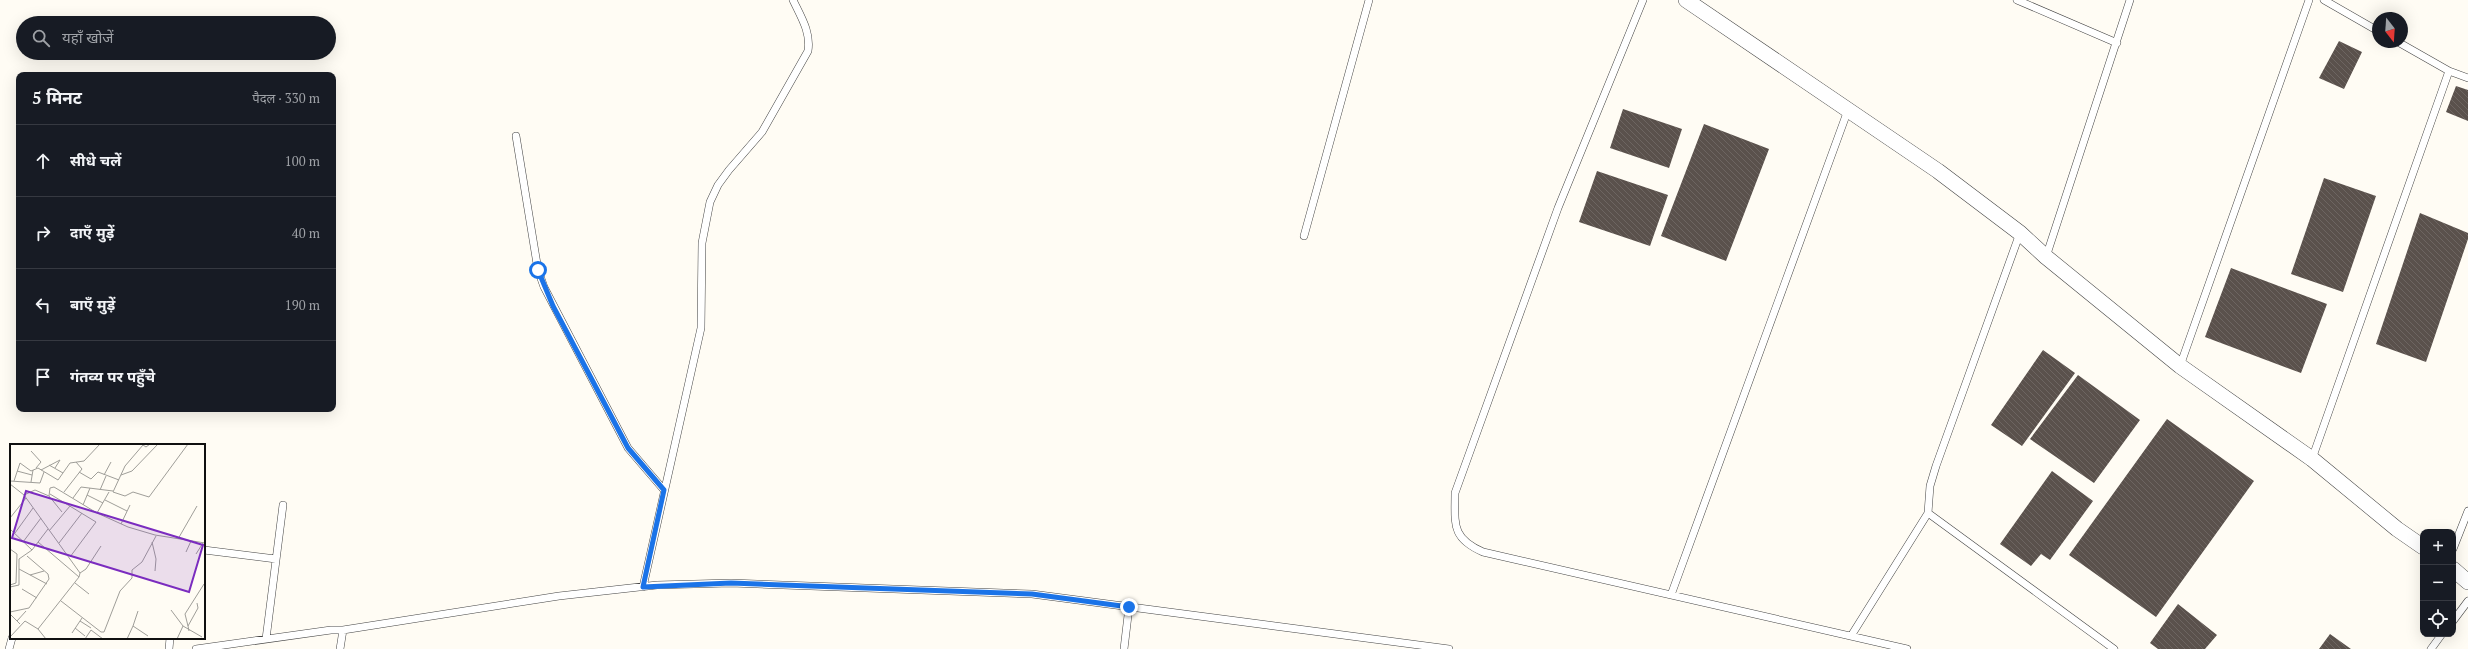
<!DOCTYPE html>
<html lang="hi">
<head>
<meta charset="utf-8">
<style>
  body { margin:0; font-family:"PT Serif","Noto Sans Devanagari",serif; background:#242831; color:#f1f3f6 }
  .controls { position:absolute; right:12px; bottom:12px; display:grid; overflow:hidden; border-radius:8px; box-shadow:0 4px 16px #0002 }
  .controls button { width:36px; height:36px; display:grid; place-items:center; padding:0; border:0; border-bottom:1px solid #363941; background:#171b24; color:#f1f3f6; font:20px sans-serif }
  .compass { position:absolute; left:2372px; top:12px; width:36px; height:36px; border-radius:50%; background:#171b24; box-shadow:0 4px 16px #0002; rotate:163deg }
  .stop { position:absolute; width:12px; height:12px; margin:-9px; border:3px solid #1a73e8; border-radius:50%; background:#fff }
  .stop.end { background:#1a73e8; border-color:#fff; box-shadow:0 1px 4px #0008 }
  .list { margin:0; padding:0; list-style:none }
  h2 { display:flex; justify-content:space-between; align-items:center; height:52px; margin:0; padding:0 16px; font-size:17px }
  h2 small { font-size:13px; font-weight:400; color:#9ea1a6 }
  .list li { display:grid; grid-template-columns:26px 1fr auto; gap:12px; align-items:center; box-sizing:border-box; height:72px; padding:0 16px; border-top:1px solid #363941 }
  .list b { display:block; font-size:15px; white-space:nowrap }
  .list em { font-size:13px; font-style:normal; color:#9ea1a6 }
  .icon { flex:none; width:22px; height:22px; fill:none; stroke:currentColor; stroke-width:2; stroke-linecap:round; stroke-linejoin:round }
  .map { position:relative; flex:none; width:2468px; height:649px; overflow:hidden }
  .search { position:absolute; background:#171b24; box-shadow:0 4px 16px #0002; left:16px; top:16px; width:320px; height:44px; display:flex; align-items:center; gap:10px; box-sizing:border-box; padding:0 14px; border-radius:22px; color:#9ea1a6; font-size:15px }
  .panel { position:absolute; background:#171b24; box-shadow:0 4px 16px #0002; left:16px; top:72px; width:320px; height:340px; border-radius:8px }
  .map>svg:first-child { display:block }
  .building { fill:url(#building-back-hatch) }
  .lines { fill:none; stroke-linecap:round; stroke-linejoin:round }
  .service-casing { stroke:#434343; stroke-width:8 }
  .minor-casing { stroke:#434343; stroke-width:16 }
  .service { stroke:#fff; stroke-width:7 }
  .minor { stroke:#fff; stroke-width:15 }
  .route { stroke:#1a73e8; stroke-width:5 }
  .inset-road { fill:none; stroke:#9f9e99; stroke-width:1 }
  .view { fill:#7b2cbf; fill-opacity:0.15; stroke:#7b2cbf; stroke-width:2 }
  .inset-edge { fill:none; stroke:#101010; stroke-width:2 }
</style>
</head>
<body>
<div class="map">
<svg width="2468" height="649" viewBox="0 0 2468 649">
  <defs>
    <pattern id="building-back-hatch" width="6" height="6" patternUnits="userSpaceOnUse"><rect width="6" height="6" fill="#5a514c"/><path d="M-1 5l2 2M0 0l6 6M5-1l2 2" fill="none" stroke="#6d6561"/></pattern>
  </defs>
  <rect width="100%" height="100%" fill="#fffcf4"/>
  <path class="building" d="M2339,41L2362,52L2344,89L2319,78Z
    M2456,86L2468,90V121L2446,112Z
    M1623,109L1682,129L1669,168L1610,148Z
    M1704,124L1769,149L1726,261L1661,236Z
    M1597,171L1668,195L1650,246L1579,222Z
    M2324,178L2376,196L2343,292L2291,274Z
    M2420,213L2468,233V239L2426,362L2376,344Z
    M2231,268L2327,304L2301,373L2205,337Z
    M2043,350L2075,373L2022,446L1991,425Z
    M2078,375L2140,420L2094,483L2030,439Z
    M2167,419L2254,481L2156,617L2069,555Z
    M2052,471L2093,501L2050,560L2041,554L2031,566L2000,544Z
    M2178,604L2217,635L2205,649H2158L2150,643Z
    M2330,634L2351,649H2319Z"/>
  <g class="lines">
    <g class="service-casing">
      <path id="service" d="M1643,0L1558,208L1455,493C1455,524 1451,538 1483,552L1907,649
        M2017,0L2117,43
        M2324,0L2378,31
        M2398,42L2449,71L2468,78
        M516,136L538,270L544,287L628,448L664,490
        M1304,236L1369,0
        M2046,257L2130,0
        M2180,366L2309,0
        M2312,459L2449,71
        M1928,513L2114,649
        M2453,549L2468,511
        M204,550L276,559
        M643,587L701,328L702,243L710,202L718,185L729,170L762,132L808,51C811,32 801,17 793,0
        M1671,595L1848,110
        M2453,621L2468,601
        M1851,636L1928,513L1930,486L1936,466L2020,233
        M266,639L283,505
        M9,649L12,638
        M169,649L170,638
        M196,649L331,630H343L559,596L657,585L731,583L1032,594L1449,649
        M340,649L343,630
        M1124,649L1129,607
        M2431,649L2442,634"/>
    </g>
    <g class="minor-casing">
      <path id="minor" d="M1686,0L1938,171L2020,233L2046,257L2180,366L2312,459L2397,529L2423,547
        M2453,569L2468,582"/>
    </g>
    <use href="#service" class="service"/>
    <use href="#minor" class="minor"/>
  </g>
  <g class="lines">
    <path class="route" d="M538,270L553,306L628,448L664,490L643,587L731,583L1032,594L1129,607"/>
  </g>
  <g transform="translate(10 444)">
    <rect width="195" height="195" fill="#fffcf4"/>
    <path class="inset-road" d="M140,0L136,3L133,1L115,22L103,48L115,52L123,48L139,53L178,0M21,7L31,18L26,24M39,21L53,29M31,26L50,16L45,24M7,27L22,31M69,28L81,35L88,28L109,36M94,31L101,18M111,31L122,27L148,0M0,37L30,39L34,28M4,37L10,19L21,27L28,24L48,36L60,19L74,17L90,0M21,38L23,26M0,40L14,51L70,129L69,133L28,185M90,46L96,32M54,48L72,25L66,18M40,50L86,78L60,113M14,51L25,46L39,52L40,44L44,43L87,69L118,83L145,91L195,99M77,51L93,59M39,52L52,68M63,54L71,43L103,47M95,56L117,67M73,61L80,44M87,69L99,48M0,74L16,54M111,80L120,61M0,85L22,106L38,85M39,87L60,62M5,89L23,64M168,95L187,62M13,98L31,74M28,98L69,133M142,98L146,115L145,127M49,99L72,69M0,105L7,110L6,139L0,141M176,108L181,97M186,110L193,99M9,125L37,140M70,129L76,125L91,102M20,131L34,127M65,139L79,150M0,143L9,141V115L22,106M12,145L27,154M51,157L91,188H94L110,147L122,134V126L132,118L146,92M161,166L173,182M0,168L19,164L39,135L38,130L17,112M0,170L10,180M7,177L16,167M70,177L81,184M123,182L128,167M178,182L175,170L194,140M65,184L75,192M179,187L178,182L188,164L187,159M62,189L72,174M0,193L15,177L28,185L36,195M75,195L81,186L93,195M117,195L123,182L138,192M167,195L173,182L192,193"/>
    <path class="view" d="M16,47L193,101L179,148L2,94Z"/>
    <rect width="195" height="195" class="inset-edge"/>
  </g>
</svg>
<div class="controls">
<button>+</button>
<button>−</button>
<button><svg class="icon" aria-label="locate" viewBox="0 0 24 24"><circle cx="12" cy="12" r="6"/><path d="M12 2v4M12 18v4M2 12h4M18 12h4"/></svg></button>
</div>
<svg class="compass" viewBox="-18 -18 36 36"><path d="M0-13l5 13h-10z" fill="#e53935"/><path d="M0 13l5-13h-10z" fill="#9ea1a6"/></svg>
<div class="stop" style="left:538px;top:270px"></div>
<div class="stop end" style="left:1129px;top:607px"></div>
<div class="search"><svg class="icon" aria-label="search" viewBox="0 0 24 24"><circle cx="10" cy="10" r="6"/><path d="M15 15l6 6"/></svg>यहाँ खोजें</div>
<section class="panel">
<h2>5 मिनट<small>पैदल · 330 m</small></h2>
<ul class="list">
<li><svg class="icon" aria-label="ahead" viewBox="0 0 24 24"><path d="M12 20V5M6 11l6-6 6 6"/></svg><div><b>सीधे चलें</b></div><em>100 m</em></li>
<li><svg class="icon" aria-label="right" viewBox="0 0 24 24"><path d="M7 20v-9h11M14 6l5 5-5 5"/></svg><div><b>दाएँ मुड़ें</b></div><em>40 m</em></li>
<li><svg class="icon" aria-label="left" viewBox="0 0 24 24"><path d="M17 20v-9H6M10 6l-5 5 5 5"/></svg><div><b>बाएँ मुड़ें</b></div><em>190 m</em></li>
<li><svg class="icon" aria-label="arrive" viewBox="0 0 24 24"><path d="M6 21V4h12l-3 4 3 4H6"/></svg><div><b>गंतव्य पर पहुँचे</b></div></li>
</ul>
</section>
</div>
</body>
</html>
